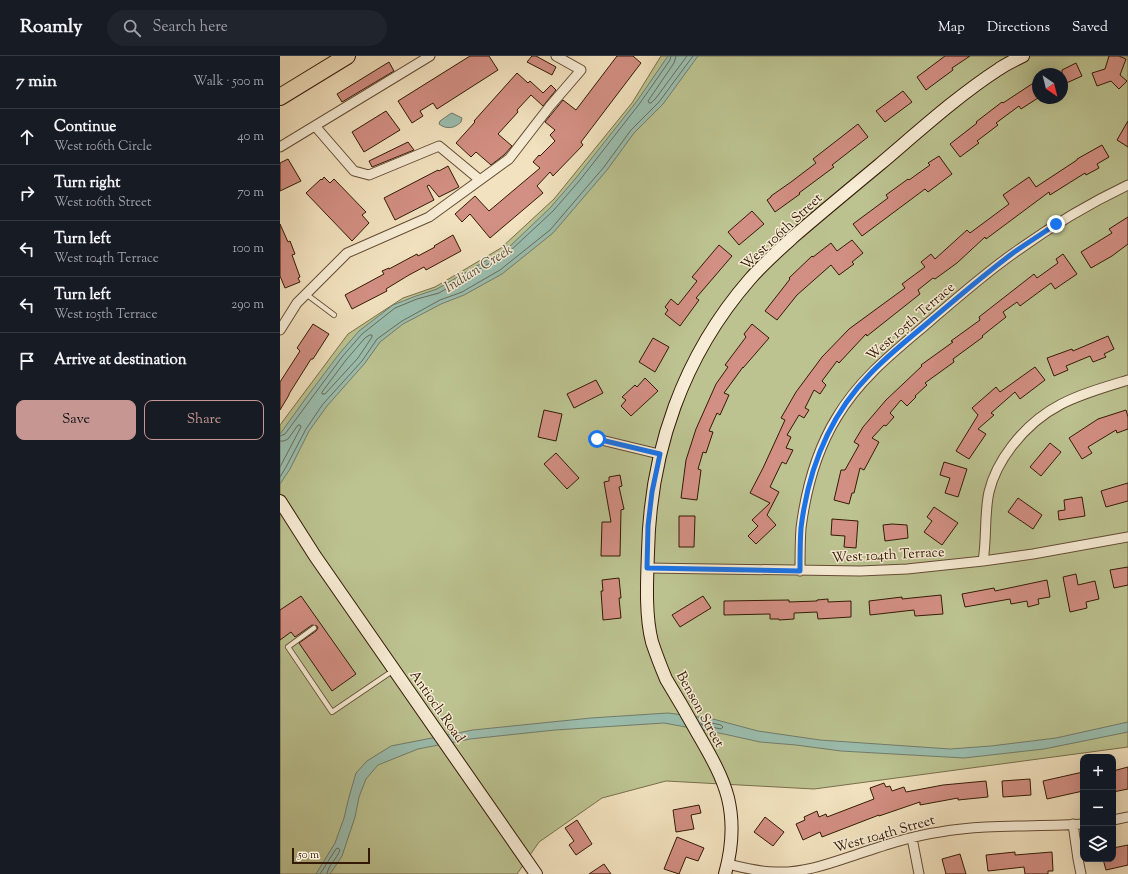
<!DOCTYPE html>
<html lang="en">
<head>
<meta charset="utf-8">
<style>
  body { margin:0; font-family:"Sorts Mill Goudy",serif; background:#20242c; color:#f1f3f6 }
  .controls { position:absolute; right:12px; bottom:12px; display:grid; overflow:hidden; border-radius:8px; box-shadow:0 4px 16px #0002 }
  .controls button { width:36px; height:36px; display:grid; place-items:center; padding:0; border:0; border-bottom:1px solid #363941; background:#171b24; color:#f1f3f6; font:20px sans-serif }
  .compass { position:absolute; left:752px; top:12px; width:36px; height:36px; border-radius:50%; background:#171b24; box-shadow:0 4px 16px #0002; rotate:145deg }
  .scale { position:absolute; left:12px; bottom:10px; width:78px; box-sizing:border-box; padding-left:4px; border:2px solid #341a05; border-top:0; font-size:11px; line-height:14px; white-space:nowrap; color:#341a05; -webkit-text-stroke:3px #f7ecd5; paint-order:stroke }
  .stop { position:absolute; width:12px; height:12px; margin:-9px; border:3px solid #1a73e8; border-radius:50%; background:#fff }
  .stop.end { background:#1a73e8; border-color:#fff; box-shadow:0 1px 4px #0008 }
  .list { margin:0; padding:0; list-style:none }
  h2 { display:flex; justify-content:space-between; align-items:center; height:52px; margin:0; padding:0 16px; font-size:17px }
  h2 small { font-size:13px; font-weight:400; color:#9ea1a6 }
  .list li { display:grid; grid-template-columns:26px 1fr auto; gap:12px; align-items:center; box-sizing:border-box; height:56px; padding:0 16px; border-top:1px solid #363941 }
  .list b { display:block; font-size:15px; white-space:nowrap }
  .list p { margin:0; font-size:13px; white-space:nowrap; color:#9ea1a6 }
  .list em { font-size:13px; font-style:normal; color:#9ea1a6 }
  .actions { display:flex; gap:8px; padding:12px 16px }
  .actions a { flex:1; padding:9px 0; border:1px solid #c59692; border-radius:8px; text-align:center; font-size:14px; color:#c59692 }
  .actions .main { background:#c59692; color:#111 }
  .icon { flex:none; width:22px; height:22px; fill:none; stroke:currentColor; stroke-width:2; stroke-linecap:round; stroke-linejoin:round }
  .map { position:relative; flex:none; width:848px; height:818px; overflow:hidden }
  header { display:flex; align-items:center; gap:24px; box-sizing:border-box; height:56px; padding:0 20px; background:#171b24; border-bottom:1px solid #363941 }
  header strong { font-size:19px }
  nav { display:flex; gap:22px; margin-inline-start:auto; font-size:14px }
  .search { width:280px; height:36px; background:#20242c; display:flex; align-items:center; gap:10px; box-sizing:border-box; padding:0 14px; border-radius:22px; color:#9ea1a6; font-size:15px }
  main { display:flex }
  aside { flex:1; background:#171b24 }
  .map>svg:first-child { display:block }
  .green { fill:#bcc391; stroke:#786e4b; fill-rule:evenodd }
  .water { fill:#9bbeaf; stroke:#727c6b }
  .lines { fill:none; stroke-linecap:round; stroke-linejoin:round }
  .shore { stroke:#686c5a; stroke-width:1 }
  .building { fill:#d28f83; stroke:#341a05 }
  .lane-casing { stroke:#644c34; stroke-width:6 }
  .street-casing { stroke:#644c34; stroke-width:11 }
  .secondary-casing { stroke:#341a05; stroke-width:14 }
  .highway-casing { stroke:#341a05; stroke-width:18 }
  .lane { stroke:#f7ecd5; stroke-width:4.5 }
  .street { stroke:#f7ecd5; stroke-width:9 }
  .secondary { stroke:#f7ecd5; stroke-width:12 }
  .highway { stroke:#f2e2bf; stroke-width:16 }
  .route { stroke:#1a73e8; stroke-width:5 }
  .labels { text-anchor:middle; stroke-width:3; stroke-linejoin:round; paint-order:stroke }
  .street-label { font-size:14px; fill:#341a05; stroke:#f7ecd5 }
  .water-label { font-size:15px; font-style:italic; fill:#585340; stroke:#f7ecd5 }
</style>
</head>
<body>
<header>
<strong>Roamly</strong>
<div class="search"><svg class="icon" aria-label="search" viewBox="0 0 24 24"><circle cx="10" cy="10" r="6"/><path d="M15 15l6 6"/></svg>Search here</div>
<nav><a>Map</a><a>Directions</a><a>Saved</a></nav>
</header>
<main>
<aside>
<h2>7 min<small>Walk · 500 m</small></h2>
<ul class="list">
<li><svg class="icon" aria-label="ahead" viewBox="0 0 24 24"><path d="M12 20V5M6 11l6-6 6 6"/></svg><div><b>Continue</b><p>West 106th Circle</p></div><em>40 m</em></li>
<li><svg class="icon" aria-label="right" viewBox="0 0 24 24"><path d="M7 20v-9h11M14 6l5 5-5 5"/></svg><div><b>Turn right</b><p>West 106th Street</p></div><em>70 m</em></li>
<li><svg class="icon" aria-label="left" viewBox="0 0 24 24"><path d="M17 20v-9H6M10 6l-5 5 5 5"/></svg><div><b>Turn left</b><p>West 104th Terrace</p></div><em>100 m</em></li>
<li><svg class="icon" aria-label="left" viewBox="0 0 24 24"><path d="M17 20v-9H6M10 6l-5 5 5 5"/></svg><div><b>Turn left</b><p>West 105th Terrace</p></div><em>290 m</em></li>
<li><svg class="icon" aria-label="arrive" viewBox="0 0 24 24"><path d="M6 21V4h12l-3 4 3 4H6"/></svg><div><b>Arrive at destination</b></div></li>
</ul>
<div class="actions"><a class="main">Save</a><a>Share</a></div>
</aside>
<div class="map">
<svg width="848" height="818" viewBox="0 0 848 818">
  <rect width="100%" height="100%" fill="#f2e2bf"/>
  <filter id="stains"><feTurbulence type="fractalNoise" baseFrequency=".005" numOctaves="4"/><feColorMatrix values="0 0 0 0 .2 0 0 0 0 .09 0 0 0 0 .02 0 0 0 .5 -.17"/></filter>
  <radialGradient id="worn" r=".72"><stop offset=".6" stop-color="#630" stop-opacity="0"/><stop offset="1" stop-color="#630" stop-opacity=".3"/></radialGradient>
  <path class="green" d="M381,0H848V691L534,733L386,725L322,742L259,786L237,818H0V369L68,278L123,242L155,231L221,192L274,143L352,47ZM758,18H782V42H758Z"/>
  <path class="water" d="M388,0H418L383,48L354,77L327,114L273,177L222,218L184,239L161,248L123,268L100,286L85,307L47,350L29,375L10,413L0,428V378L26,342L59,298L79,275L113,249L136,240L157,233L228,192L270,152L296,122L357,45Z
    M172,57L182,62L181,66C175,72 167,74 159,68L160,65L170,58Z
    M388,657L433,663L478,675L540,684L670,693L711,690L776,682L848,666V676L764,693L684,702L561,695L516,689L480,686L444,678L384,667L275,674L190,683L138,693L98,709L86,723L79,741L75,761L62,800L50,818H36L55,787L64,762L69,741L76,717L87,705L111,690L193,674L311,662Z"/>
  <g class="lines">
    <path class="shore" d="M396,0L394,7L368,45L369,47H371L376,42L407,0
      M90,279H92V281L78,302L45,338H42V336L66,304L85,282Z
      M0,380L5,378L62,301L82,278L115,252L137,243L159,237L230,195L273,155L300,124L360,47L390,4L391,0
      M0,385H4L8,383L18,369H20L21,371L0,411
      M0,421L6,411L26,373L43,348L82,305L97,283L122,265L160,244L182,236L220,214L270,174L324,111L351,74L379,46L413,0
      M423,665L441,669L443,671L441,673L422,669L421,667Z
      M40,818L56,793L58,792L60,794C57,803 48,809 47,818"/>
  </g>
  <path class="building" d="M190,0H209L218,14L157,53L153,47L140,55L143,60L132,67L118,45Z
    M252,0H256L276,11L272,19L247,6Z
    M337,0H353L361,7L301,86L303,89L273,120L270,116L257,130L263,137L210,182L190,158L182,166L175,158L195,140L209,155L260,112L253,106L259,99L260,100L275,85L270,79L275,74L265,66L283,44L296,54Z
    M665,0H690L672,12L673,14L646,34L637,21Z
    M829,0H839L846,3L840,19L847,25L839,33L831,25L817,30L812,17L825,13Z
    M109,6L114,15L62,46L57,38Z
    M796,7L802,20L782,29V14Z
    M237,17L248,27L250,25L263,37L271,29L276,34L263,50L251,39L237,54L238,56L218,78L232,90L224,99L211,109L196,96L191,101L176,87L195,66L194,65Z
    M758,24V42L741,53L739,50L716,67L718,69L697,85L699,87L680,101L670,88L697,67L696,66L722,46L723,47Z
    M623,35L632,46L605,66L596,55Z
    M106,55L120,74L84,96L72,76Z
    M848,65V91L837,84Z
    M578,68L588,81L552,109L554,111L519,137L520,138L495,156L487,144L491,141V140L511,126L536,107L533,103Z
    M128,86L134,94L92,111L89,105Z
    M822,89L829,101L817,108L819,112L806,119L805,117L770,139L769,136L706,183L705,181L677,207L655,223L653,222L638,234L640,238L587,280L586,278L559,307L557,305L542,325L546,329L540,338L534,334L525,352L529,354L524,362L519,359L507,379L511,381L506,392L513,394L506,408L502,406L490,431L499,436L487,459L496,469L476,488L468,480L478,470L472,464L490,447L470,437L483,412L505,364L501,362L516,336L542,301L569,273L625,232L622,228L645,211L641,206L651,198L655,203L687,174L690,177L729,148L723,139L749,121L756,131L797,104V103Z
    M659,100L672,118L648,136L645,133L582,180L573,168L608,142L606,139L628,123L629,124L650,109L648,107Z
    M8,103L21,125L0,135V107Z
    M168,110L179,131L159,141L149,129L147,130L154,144L115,164L104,142L158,114L159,115Z
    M44,121L50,127L54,123L86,156L82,159L89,167L72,185L26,137L41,123L42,124Z
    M472,155L484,168L459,189L448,176Z
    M848,161V188L832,200L811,212L801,196L832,177L829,173Z
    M0,168L8,186L10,185L15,198L12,199L20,221L18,222L20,226L5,232L0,220Z
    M173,179L181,195L146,214L144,211L129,219L106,233L107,235L72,253L65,239L104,218L102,215L109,212V213L137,198L138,200L155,191L154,190Z
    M572,184L583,197L572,206L574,208L559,219L551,209L517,239L497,264L485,255L510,223L509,222L532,200L533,201L551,187L557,195Z
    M439,189L452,200L416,242L419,244L400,270L385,258L388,254L385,251L391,243L398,249L417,225L412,221Z
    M783,198L797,218L775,233L771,227L740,250L737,246L723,256L726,261L702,280L703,281L673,303L674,306L645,327L647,329L635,340L636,341L627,350L621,344L610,357L614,361L606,370L604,369L592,382L599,386L584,414L580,412L574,437H572L569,448L554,444L561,414H565L579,389L574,386L583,371L606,344L642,310L641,309L673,286L671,285L700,264L699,261L754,218L757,222L778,207L776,203Z
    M33,268L49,278L33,303H31L9,338V339L0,354V326L20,295L17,292Z
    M472,268L489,282L463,312V311L444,337L449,339L440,359L437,357L429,375L433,376L426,397L423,396L418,413L421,414L417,444L401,442L406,404L416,373L436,328L448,311L445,309L466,281L464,278Z
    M828,280L834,293L824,298L826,301L813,306L810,300L786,310L788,314L774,320L767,302L792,293L793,295Z
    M373,282L389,291L375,316L359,306Z
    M755,311L765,324L740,343L735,336L711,357L714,359L698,373L706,378L689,403L676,395L698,359L692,352L716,331L720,336Z
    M365,322L378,335L351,360L341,350L346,344L342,341L355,329L357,331Z
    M316,324L323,337L294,352L287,338Z
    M264,354L282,358L276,385L258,381Z
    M846,354L848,361V373L837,377L836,374L808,391L812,397L802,403L789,382L818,363Z
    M770,387L781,396L761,420L750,411Z
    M276,397L299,422L287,433L264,408Z
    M664,406L687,413L678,441L665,437L670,422L660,419Z
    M340,419L342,430L339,431L344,453L341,454L340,500H321L322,466H331L324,426L329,425V421Z
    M848,427V445L826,451L821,435Z
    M802,441L805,460L779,464L778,455L785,454L784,444Z
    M738,442L762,459L753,473L728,456Z
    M654,451L678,467L662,489L644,476L652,465L647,461Z
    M399,460H415L414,491H399Z
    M552,463L578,465L576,492L564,491L565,480L551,479Z
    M612,468L627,469L628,482L605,485L603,469Z
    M848,511V529L834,532L830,514Z
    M796,518L798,529L815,525L819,543L806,546L807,552L790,556L783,521Z
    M339,522L341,542H339L341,562L323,564L321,535H323L322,524Z
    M767,524L770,541L758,543L759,548L748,551L747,545L731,548L730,543L685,551L682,538L714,532L715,535Z
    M661,539L663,558L635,560L634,554L590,559L589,545L622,541V543Z
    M21,540L76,618L52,635L19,587L36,575L38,572L37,570L32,569L15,581L11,576L0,584V554Z
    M423,540L431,552L400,571L392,559Z
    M548,543V546L571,545V561L538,563L537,556L514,557V563L499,564V563H490V558L444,559V545L509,544V546L537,545V544Z
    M848,711V733L833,736V715Z
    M803,716V735L767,743L763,725Z
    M750,723L751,739L723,741L722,725Z
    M706,725L708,741L678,744V742L640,749V746L599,760V759L542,781L540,776L523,784L516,768L525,764L524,761L537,755L539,761L546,758L547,761L594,743L590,732L604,727L606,731L610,730L612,735L624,731L626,736L663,729Z
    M419,749L421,757L411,759L414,773L396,776L393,754Z
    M485,761L504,776L493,790L474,776Z
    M297,764L312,788L296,799L289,789L294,785L285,772Z
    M397,781L424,792L418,805L406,801L399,818L384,813Z
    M848,789V809L826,814L823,803H833V792Z
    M735,796V799L772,796L773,815H768V818H745L744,811L708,815L706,799Z
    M680,798L686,818H666L662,803Z
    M324,808L331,818H309Z"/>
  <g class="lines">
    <g class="lane-casing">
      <path id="lane" d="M26,238L54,259
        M34,572L8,591L52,656L108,618"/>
    </g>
    <g class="street-casing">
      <path id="street" d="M35,70L74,115L89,119L159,90L200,124
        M0,91L150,0
        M0,274L17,247L67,197L149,161L229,103L270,50L301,14L276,0
        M317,383L379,398
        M703,505C707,482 704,459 709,436C713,419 722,403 732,390C764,348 799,339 848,324
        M367,512L580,515L627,513L703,505L753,498L848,481
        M520,515C520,501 520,486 521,472C526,433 536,395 557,361C580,322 615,295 649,266C677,242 704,218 734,197C770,171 808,148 848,129
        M833,764L848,761
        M793,768L798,803L801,818
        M632,782L639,818
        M448,808C464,812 479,816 496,816C525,817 551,807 578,798C605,789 632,780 660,776C707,768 756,771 803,768"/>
    </g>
    <g class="secondary-casing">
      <path id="secondary" d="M0,445L35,500L256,818
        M445,818C452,793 454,767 448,742C442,719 430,699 418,678C408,660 397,641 386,623C381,611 376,598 372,586C365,559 367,524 368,496C370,395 403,300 470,223C483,208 498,195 512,182C541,157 570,133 599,109C638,76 676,41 719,13C726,8 735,4 743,0"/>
    </g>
    <g class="highway-casing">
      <path id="highway" d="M0,41L67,0"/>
    </g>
    <use href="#lane" class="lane"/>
    <use href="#street" class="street"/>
    <use href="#secondary" class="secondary"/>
    <use href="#highway" class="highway"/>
  </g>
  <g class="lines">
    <path class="route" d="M317,383L380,398L372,436L368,470L367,512L520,515C520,501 520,486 521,472C528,415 549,360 590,318C609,298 630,282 651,264C678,241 705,218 733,197C747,187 762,178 776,168"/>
  </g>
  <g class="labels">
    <g class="street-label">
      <text transform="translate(501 175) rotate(-43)" y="5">West 106th Street</text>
      <text transform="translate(630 265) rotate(-41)" y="5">West 105th Terrace</text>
      <text transform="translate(608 498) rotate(-3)" y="5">West 104th Terrace</text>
      <text transform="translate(158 650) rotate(55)" y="5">Antioch Road</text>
      <text transform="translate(421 653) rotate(61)" y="5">Benson Street</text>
      <text transform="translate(604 777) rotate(-16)" y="5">West 104th Street</text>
    </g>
    <g class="water-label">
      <text transform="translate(198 212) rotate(-32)" y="5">Indian Creek</text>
    </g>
  </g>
  <rect width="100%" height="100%" filter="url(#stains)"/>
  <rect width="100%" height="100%" fill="url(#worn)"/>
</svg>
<div class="controls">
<button>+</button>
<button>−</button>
<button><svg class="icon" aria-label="layers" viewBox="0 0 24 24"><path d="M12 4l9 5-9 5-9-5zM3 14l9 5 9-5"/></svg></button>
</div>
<svg class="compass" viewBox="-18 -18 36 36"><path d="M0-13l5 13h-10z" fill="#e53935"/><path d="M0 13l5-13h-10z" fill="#9ea1a6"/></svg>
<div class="scale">50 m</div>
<div class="stop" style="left:317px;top:383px"></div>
<div class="stop end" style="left:776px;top:168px"></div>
</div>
</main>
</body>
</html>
